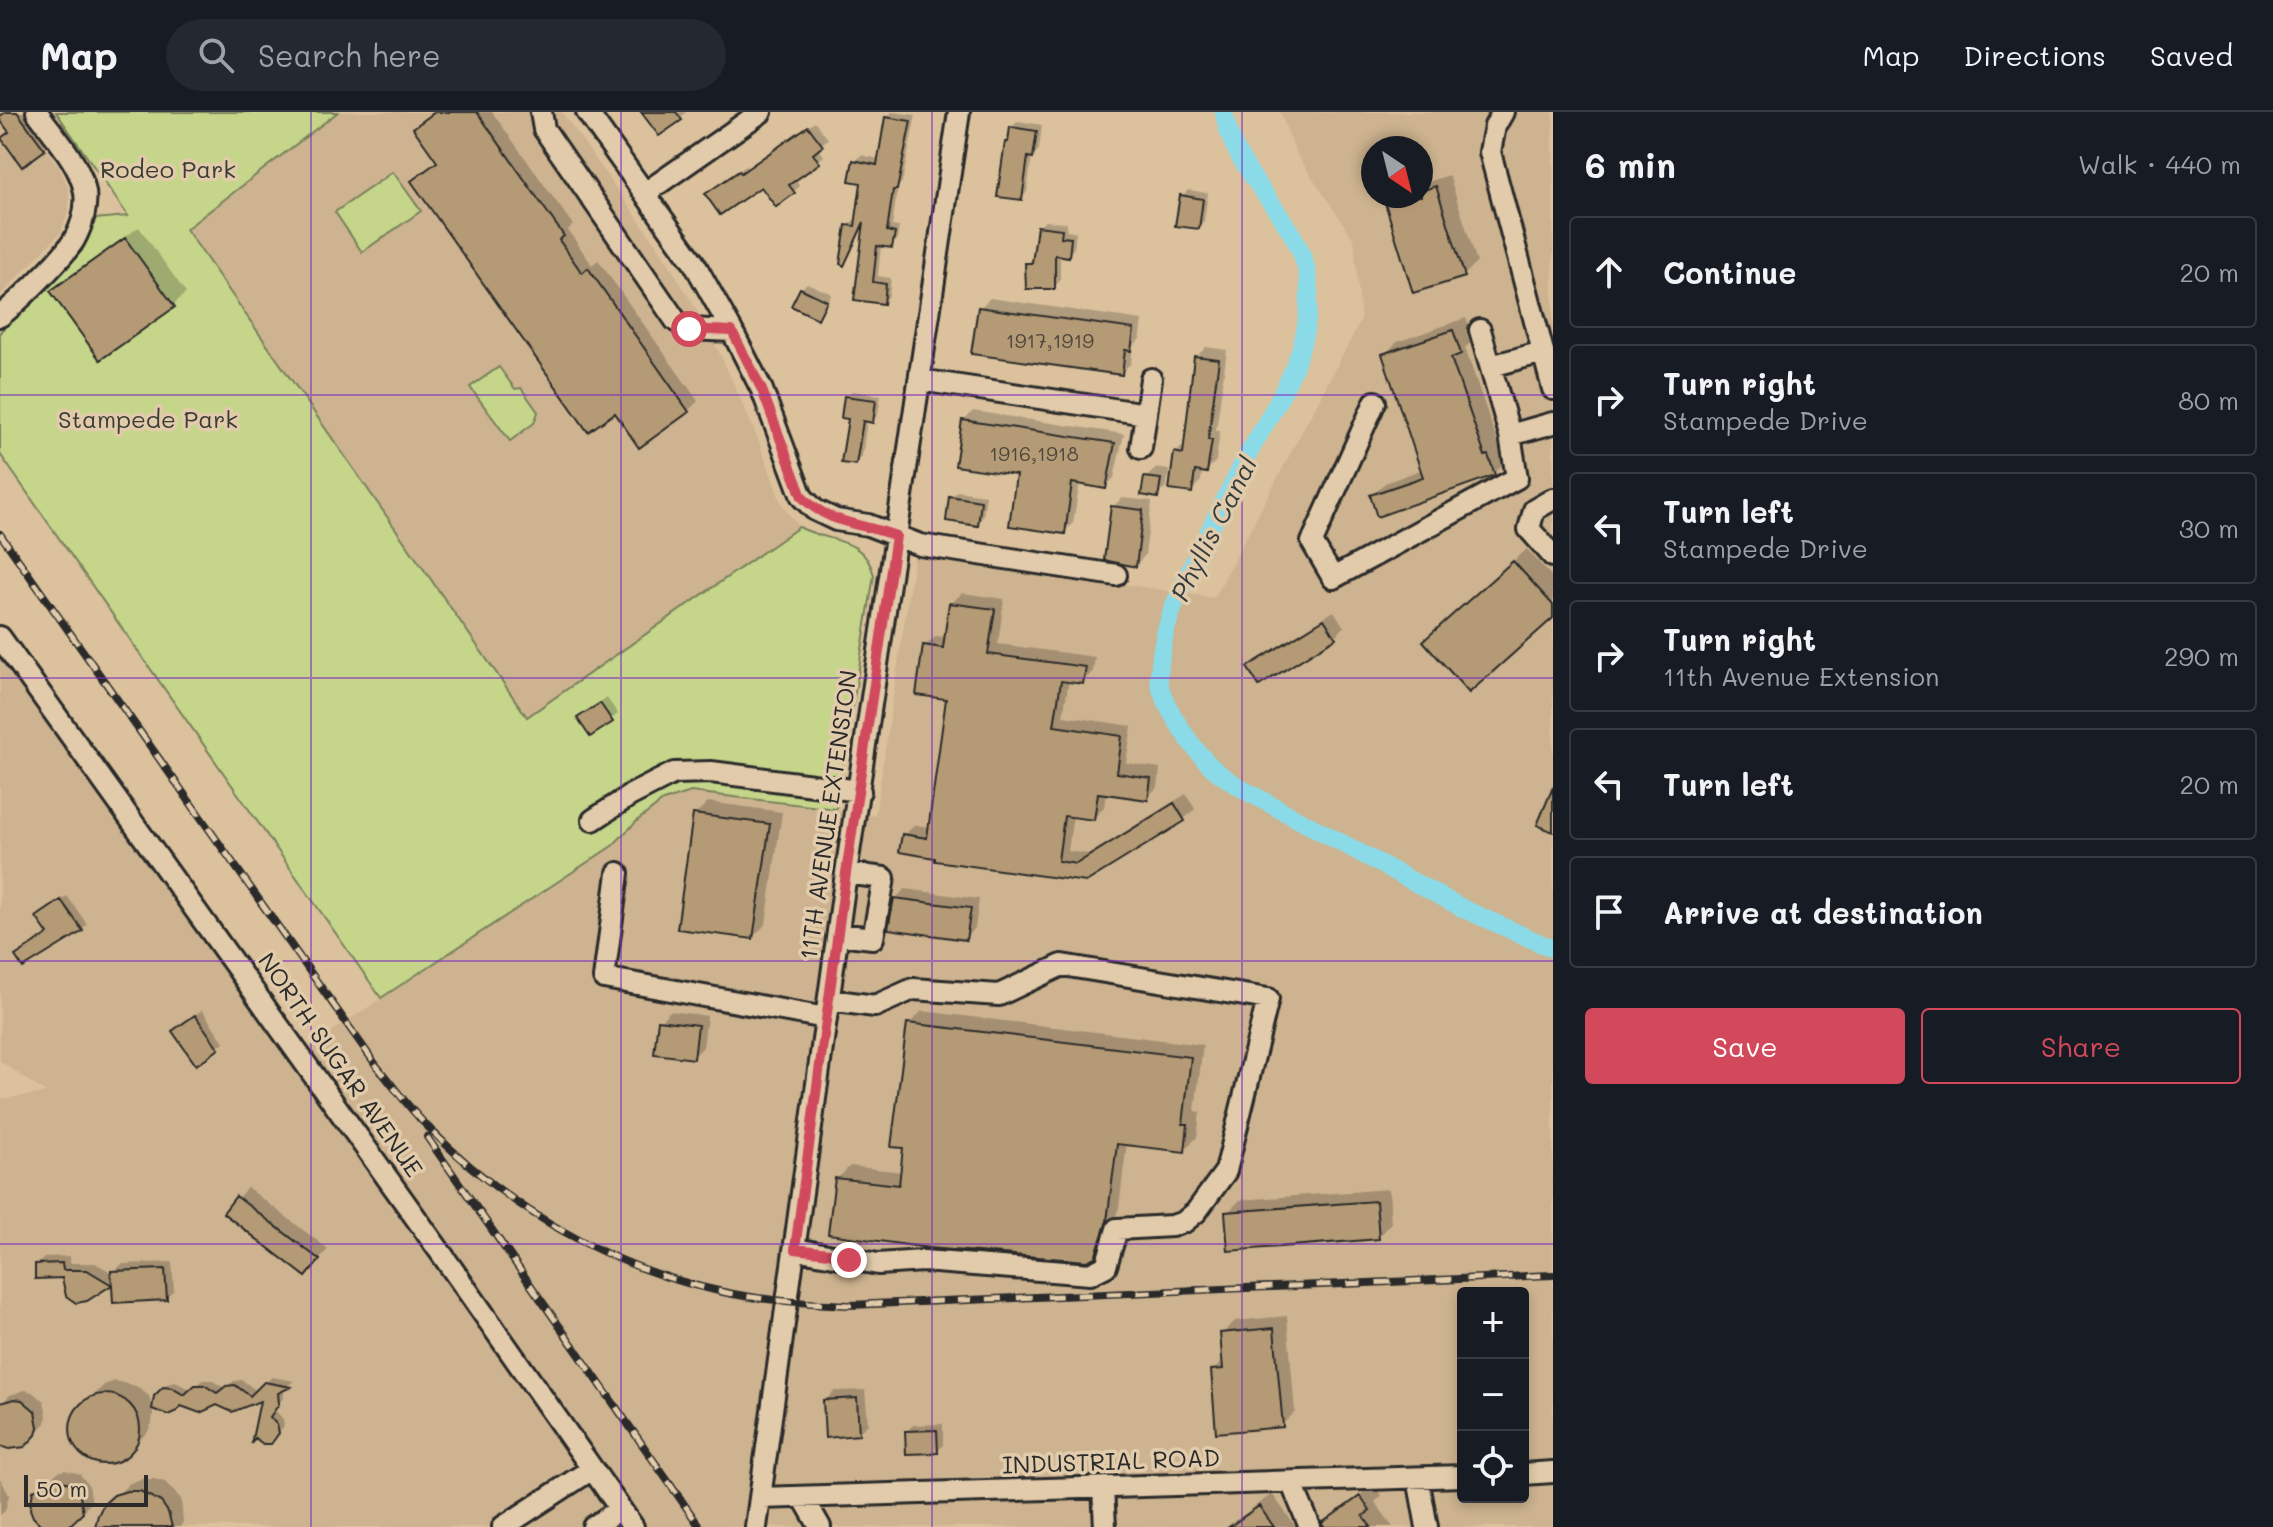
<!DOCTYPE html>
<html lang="en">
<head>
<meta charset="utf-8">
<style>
  body { margin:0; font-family:Mali,sans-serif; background:#242831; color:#f1f3f6 }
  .controls { position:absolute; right:24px; bottom:24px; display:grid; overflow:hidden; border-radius:8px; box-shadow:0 4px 12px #0003 }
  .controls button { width:72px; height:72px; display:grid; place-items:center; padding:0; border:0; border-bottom:2px solid #363941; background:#171b24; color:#f1f3f6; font:40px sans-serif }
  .compass { position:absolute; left:1361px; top:24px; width:72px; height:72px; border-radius:50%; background:#171b24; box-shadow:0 4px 12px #0003; rotate:145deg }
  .scale { position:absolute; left:24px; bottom:20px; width:124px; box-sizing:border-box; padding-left:8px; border:4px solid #2b2b2b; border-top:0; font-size:22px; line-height:28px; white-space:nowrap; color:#2b2b2b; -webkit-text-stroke:6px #e1cbaa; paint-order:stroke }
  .stop { position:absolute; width:24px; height:24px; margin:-18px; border:6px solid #d1495b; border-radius:50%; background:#fff }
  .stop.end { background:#d1495b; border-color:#fff; box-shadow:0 2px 8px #0008 }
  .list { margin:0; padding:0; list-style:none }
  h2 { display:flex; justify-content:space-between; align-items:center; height:104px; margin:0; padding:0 32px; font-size:34px }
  h2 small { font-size:26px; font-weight:400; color:#9ea1a6 }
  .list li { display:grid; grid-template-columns:52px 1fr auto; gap:24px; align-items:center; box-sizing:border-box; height:112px; margin:0 16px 16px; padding:0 16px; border:2px solid #363941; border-radius:8px }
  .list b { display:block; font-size:30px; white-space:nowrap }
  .list p { margin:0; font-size:26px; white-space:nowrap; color:#9ea1a6 }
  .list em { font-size:26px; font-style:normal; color:#9ea1a6 }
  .actions { display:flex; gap:16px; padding:24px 32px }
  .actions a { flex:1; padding:18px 0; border:2px solid #d1495b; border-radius:8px; text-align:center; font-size:28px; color:#d1495b }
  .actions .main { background:#d1495b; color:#fff }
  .icon { flex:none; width:44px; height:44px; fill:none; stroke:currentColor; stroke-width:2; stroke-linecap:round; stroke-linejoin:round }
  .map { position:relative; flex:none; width:1553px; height:1415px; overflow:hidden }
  header { display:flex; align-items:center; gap:48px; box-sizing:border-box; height:112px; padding:0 40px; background:#171b24; border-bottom:2px solid #363941 }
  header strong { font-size:38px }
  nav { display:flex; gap:44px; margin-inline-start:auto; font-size:28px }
  .search { width:560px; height:72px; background:#242831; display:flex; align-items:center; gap:20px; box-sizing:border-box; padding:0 28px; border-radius:44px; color:#9ea1a6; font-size:30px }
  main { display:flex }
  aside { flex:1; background:#171b24 }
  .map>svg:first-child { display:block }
  .built { fill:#cdb38f; fill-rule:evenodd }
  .green { fill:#c5d68b; stroke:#78805b; stroke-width:2 }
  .shadow { fill:#0003 }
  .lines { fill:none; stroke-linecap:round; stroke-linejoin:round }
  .canal { stroke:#8bdae7; stroke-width:18 }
  .building { fill:#b59b74; stroke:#2b2b2b; stroke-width:2 }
  .minor-casing { stroke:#2b2b2b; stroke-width:26 }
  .minor { stroke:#e1cbaa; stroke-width:20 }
  .rail-casing { stroke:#2b2b2b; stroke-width:8 }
  .rail { stroke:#e1cbaa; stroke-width:5; stroke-dasharray:15; stroke-linecap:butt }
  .route { stroke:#d1495b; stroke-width:10 }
  .grid { fill:none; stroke:#7b2cbf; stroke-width:2; stroke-opacity:0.55 }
  .labels { text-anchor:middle; stroke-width:7; stroke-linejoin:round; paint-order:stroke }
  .number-label { font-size:20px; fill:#4e473d }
  .park-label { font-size:24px; fill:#3a3c35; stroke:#e1cbaa }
  .street-label { font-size:24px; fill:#2b2b2b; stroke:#e1cbaa }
  .water-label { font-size:26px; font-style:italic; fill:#353c3e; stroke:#e1cbaa }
</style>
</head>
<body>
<header>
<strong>Map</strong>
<div class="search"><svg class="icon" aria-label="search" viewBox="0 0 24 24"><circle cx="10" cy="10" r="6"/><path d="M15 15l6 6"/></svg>Search here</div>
<nav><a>Map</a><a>Directions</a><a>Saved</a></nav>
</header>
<main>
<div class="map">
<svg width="1553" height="1415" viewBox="0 0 1553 1415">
  <rect width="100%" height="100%" fill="#dbc29d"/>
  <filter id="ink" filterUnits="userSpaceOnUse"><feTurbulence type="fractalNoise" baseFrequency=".0125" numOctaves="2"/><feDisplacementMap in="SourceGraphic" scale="16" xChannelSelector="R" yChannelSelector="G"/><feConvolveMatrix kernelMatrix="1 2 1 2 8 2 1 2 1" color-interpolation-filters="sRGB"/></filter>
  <g filter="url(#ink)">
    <path class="built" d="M0,0H21L61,58L69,78V98L61,120L0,184Z
      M338,0H562L663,142L696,197L723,248L758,327L782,393L799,415L527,606L186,117Z
      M1280,0H1553V1415H0V987L46,981L0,949V546L290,947L612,734L638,708L663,689L691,680L875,704L915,440L1214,486L1361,208L1354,128L1296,41ZM1373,36H1421V84H1373ZM1463,1181H1523V1385H1463Z"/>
    <path class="green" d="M56,0H338L186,117L527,605L799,415C831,432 863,423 874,463L836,697L691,680L663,689L638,708L612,734L381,886L0,342V220L82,139L95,107L128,104Z
      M393,60L421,99L362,140L335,100Z
      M499,255L515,277L521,276L538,300L534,311L510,329L470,275Z"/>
    <path class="shadow" d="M6,0H34L53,27L44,37L10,19Z
      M434,0H492L573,113L568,118L592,153L598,148L698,289L688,299L615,298L413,69L438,49L415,16Z
      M644,0H686L680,6Z
      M892,0L916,3L902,70L898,75L892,114L899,115L897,128L891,134L881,133L878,164L891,166L889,184L883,190L856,187L865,111L849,145L843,151L848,114L854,108L858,109L864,70L855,49L861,43L880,47L887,6Z
      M815,9L828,27L818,35L824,44L795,67L800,74L777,93L762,72L714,76L746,54L748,57Z
      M1018,9L1042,13L1039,38L1032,44L1027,80L1021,86L1007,30L1010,27L1012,15Z
      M1449,63L1477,150L1464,163L1387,91L1394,84H1421V72Z
      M1188,78L1208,81L1204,109L1198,115L1182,84Z
      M1045,109L1067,111L1066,119L1076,120L1074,136L1068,143L1060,142V169L1054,175L1027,152L1033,146L1039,115Z
      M139,115L186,181L173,193L53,179L66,167Z
      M807,171L832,182L818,205L801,177Z
      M990,186L1142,208L1140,227L1133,234L1131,251L1121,261L980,196Z
      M1466,206L1473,228L1465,236L1498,332L1501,331L1507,348L1494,361L1372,384L1385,371L1423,357L1384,243L1397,230Z
      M1206,235L1227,238L1216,319H1220L1216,349L1206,359L1202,358L1201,369L1191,379L1176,341L1186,331L1196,245Z
      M852,279L881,283L878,303L872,309L867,308L862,345L856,351L846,285Z
      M973,299L1124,322L1114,366L1105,375L1080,370L1073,411L1064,420L1019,362L964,309Z
      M1156,356L1169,358L1167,374L1157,384L1146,366Z
      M957,379L986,383L983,405L977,412L951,385Z
      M1122,386L1152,389L1145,443L1136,453L1113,395Z
      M1527,437L1553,466V503L1439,516Z
      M962,481L1004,487L998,532L1095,545L1093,559L1083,570L1069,568L1063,604L1132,614L1126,651L1160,656L1158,675L1147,685L1106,680L1104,695L1094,706L1073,703L1068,739L1089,742L1186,682L1195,697L1184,707L1086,768L904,723L915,713L930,715L948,585L925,534L936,524L947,525L951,492Z
      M1334,499L1344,515L1335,525L1249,555L1259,546Z
      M607,586L618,602L591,623L586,601Z
      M708,690L782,700L766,812L753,825L695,703Z
      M905,777L979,787L975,816L965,825L895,787Z
      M67,784L87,812L82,817L50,821L44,800Z
      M202,898L224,930L218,935L181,913Z
      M670,899L707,904L703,935L693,945L660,909Z
      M922,899L1203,933L1195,999L1200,1000L1197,1025L1184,1038L1127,1031L1119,1095L1108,1130L1094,1143L837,1067L850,1054L902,1060L906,1034L909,912Z
      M247,1075L328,1137L315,1153L226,1101Z
      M1389,1077L1391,1112L1378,1125L1227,1101L1240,1088Z
      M70,1144V1151H95L113,1161L122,1152L172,1150L174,1178L166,1186L114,1170L87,1187L64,1164L37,1153L45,1145Z
      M1287,1204L1295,1300L1282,1313L1213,1259L1225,1247L1222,1222L1235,1209Z
      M272,1265L294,1269L284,1276V1284L275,1298L283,1307L284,1314L271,1330L263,1285L217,1290L161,1279L167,1272L175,1270L192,1278L203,1268H211L225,1276L234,1269L242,1268L257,1279Z
      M115,1269L136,1274L149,1284L153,1301L152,1311L147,1321L115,1349L94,1348L84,1343L72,1324L75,1303L104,1273Z
      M25,1278L32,1280L44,1289L47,1304L45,1311L24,1333L0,1330V1293L10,1283Z
      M865,1278L868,1312L858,1321L825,1289L834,1279Z
      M943,1312V1333L937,1340L907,1319L913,1313Z
      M65,1358L80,1362L89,1374L92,1390L66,1415H47L46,1370L58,1360Z
      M0,1366L9,1383L5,1399L0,1403Z
      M141,1367H154L165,1370L181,1387L183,1410L180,1415H97L96,1409L106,1393L130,1371Z
      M1374,1373L1382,1384L1375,1390L1393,1415H1335L1330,1408L1343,1395Z
      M1272,1382L1296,1415H1227Z"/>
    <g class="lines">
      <path class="canal" d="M1224,0C1233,68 1308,109 1309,178C1310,245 1277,290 1246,346C1226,383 1208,422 1189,460C1174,491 1163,518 1160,552C1160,558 1158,565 1159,570C1164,596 1195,640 1214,657C1223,665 1234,671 1244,678L1464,797L1553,837"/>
    </g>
    <path class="building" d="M6,0H17L45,38L22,55L1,26L9,20L0,8V4Z
      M435,0H477L564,124L559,128L582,161L588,156L689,300L639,336L615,301L588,320L411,69L437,50L413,16Z
      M641,0H676L682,8L659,24Z
      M885,5L911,9L897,78H893L887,119L895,121L892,136L877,134L873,170L886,172L884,192L854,188L864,110L844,154L840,152L846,113L855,114L861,71L849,69L853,48L877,53Z
      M808,14L823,34L813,42L820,51L789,73L795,81L776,95L761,75L720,103L705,82L739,59L741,61Z
      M1010,15L1037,19L1033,46L1028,45L1022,88L997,85L1005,30H1008Z
      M1436,74L1465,165L1413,181L1385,91L1406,84H1421V79Z
      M1180,83L1203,87L1199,117L1175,114Z
      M1037,114L1062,117L1061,125L1071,126L1069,145L1055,143V177H1026L1025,151H1032Z
      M125,126L175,195L100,248L50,179Z
      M800,176L827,189L818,207L791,194Z
      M978,195L1134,217L1131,239L1125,238L1122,263L971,242Z
      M1453,218L1461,242L1451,246L1485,344L1488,343L1495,363L1377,405L1370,383L1423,365L1382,242Z
      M1194,244L1219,247L1208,328H1212L1207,361L1195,359L1192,381L1169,378L1174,340L1183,342Z
      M844,284L876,288L873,311L863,309L856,353L841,351L848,307L841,306Z
      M962,308L1115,331L1106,377L1072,371L1065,422L1009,414L1016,363L955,354Z
      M1144,365L1161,367L1158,386L1141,383Z
      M949,384L981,389L978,414L946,409Z
      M1111,394L1143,398L1136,455L1104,448Z
      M1513,449L1553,493V506L1469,581L1423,529Z
      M949,491L995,497L988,542L1086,555L1083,572L1061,569L1054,614L1122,624L1117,661L1151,666L1148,688L1098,681L1094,708L1064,704L1058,749L1076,752L1174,691L1185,709L1086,770L935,749V746L899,740L902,722L927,726L946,587L916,583L923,533L943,536Z
      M1324,507L1336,526L1259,574L1247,555Z
      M600,591L613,610L590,625L577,606Z
      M1553,675V720L1537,713Z
      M693,702L770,712L753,827L677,817Z
      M894,786L971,796L966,828L888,817Z
      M61,788L83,819L23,856L15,844L48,822L36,805Z
      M195,903L219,937L196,953L172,919Z
      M658,908L698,913L694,947L654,942Z
      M907,911L1191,945L1183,1012H1188L1185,1040L1117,1032L1107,1109L1095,1145L1087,1149L929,1136L828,1122L835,1066L899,1073L903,1036L891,1035Z
      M236,1084L320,1148L306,1165L223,1101Z
      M1376,1089L1379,1127L1228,1139L1225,1100Z
      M62,1151L63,1158H87L112,1173L111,1159L165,1157L167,1188L113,1191L112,1173L87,1189L76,1191L66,1184L62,1166L35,1167V1152Z
      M1274,1216L1283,1315L1216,1321L1211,1258L1223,1257L1220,1221Z
      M264,1270L291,1275L278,1281L279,1292L270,1305L277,1313L279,1321L271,1332H263L255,1326L251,1332L260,1289L232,1300L217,1293L200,1301L181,1294L177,1299L168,1303L152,1297L154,1284L163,1275L172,1276L184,1283L195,1273H204L217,1281L226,1274L235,1273L250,1284Z
      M70 1317a35 35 0 1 1 70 0a35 35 0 1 1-70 0Z
      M857,1286L859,1323L825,1326L823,1288Z
      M14,1287L22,1288L35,1299L38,1315L36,1323L25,1335L9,1337L0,1334V1291Z
      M937,1318L938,1341L906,1342L905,1319Z
      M54,1367L70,1371L80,1384L83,1401L68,1415H43L33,1405L30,1397L33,1379L46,1369Z
      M127,1379H140L161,1390L168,1400L172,1415H95L98,1403L104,1392L114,1383Z
      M1360,1384L1370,1399L1363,1404L1371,1415H1323L1322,1411Z
      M1259,1394L1274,1415H1229Z"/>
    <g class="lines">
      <g class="minor-casing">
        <path id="minor" d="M541,0L544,17L676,209L689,217L732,219
          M587,0L694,151L732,219L762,278L802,385L815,398L836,408L868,413L920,433L1116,463
          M1503,0L1495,14L1490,40L1553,277
          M645,81L761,0
          M0,204C17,191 63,146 74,128C82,114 87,96 85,80C80,51 54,24 37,0
          M1480,218L1510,323
          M1491,254L1543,240
          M920,268L1146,302
          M1375,290L1312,430L1333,466L1517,366L1510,323L1553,311
          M1141,336L1151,267
          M1553,387L1534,398L1529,417L1553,444
          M0,525L441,1141L633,1415
          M593,708L631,683L674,661L711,660L860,679
          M618,761L604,866L826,906
          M838,822L873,826L884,766L846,761
          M795,1137L878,1152L923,1149L1090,1162L1106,1154L1117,1117L1172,1114L1184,1110L1196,1100L1226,1059L1268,887L1062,853L999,883L913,877L875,894L829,888
          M1523,1362L1553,1360
          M1418,1366L1427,1415
          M1291,1370L1310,1415
          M1103,1376L1105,1415
          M803,1385L820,1415
          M760,1386L1463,1364
          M503,1415L592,1357
          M593,1415L620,1397
          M756,1415L846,761L959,0"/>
      </g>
      <use href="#minor" class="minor"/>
      <g class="rail-casing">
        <path id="rail" d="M0,422L381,960
          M375,952C392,972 407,994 426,1013C507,1096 609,1156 723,1180C765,1189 807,1191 849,1193L1553,1163
          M427,1025L700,1415"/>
      </g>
      <use href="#rail" class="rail"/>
    </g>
  </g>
  <g class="lines" filter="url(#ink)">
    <path class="route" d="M689,217L732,219L762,278L802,385C828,412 862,411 896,424L846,761L795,1137L829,1141L849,1148"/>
  </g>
  <path class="grid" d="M311,0V1415M621,0V1415M932,0V1415M1242,0V1415M0,283H1553M0,566H1553M0,849H1553M0,1132H1553"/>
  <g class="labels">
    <g class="number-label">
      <text x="1050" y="236">1917,1919</text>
      <text x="1034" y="349">1916,1918</text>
    </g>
    <g class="park-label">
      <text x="168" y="66">Rodeo Park</text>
      <text x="148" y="316">Stampede Park</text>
    </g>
    <g class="street-label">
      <text transform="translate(829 703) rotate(-82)" y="8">11TH AVENUE EXTENSION</text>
      <text transform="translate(340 953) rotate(55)" y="8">NORTH SUGAR AVENUE</text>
      <text transform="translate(1111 1350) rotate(-2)" y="8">INDUSTRIAL ROAD</text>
    </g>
    <g class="water-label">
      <text transform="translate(1214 417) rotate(-63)" y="9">Phyllis Canal</text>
    </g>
  </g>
</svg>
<div class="controls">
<button>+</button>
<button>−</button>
<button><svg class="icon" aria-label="locate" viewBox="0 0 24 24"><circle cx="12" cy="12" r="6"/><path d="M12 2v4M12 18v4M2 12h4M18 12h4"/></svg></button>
</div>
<svg class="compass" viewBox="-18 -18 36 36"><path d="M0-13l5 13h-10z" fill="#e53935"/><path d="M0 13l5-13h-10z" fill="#9ea1a6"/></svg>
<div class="scale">50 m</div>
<div class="stop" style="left:689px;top:217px"></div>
<div class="stop end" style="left:849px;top:1148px"></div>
</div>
<aside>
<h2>6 min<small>Walk · 440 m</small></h2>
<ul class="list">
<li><svg class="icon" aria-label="ahead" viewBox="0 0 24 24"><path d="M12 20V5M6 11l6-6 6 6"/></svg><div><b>Continue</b></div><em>20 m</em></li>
<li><svg class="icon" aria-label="right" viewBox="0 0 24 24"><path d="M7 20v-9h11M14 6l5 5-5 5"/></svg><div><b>Turn right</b><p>Stampede Drive</p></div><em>80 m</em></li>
<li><svg class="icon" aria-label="left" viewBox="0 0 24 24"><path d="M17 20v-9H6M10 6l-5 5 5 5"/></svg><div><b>Turn left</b><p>Stampede Drive</p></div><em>30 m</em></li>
<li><svg class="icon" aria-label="right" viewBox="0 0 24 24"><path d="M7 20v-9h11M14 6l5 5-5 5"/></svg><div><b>Turn right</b><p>11th Avenue Extension</p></div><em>290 m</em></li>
<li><svg class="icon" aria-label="left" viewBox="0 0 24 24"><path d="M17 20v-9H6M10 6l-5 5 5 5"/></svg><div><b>Turn left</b></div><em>20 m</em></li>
<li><svg class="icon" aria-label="arrive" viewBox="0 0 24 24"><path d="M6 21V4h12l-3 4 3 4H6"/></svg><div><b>Arrive at destination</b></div></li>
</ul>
<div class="actions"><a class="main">Save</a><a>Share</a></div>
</aside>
</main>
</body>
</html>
